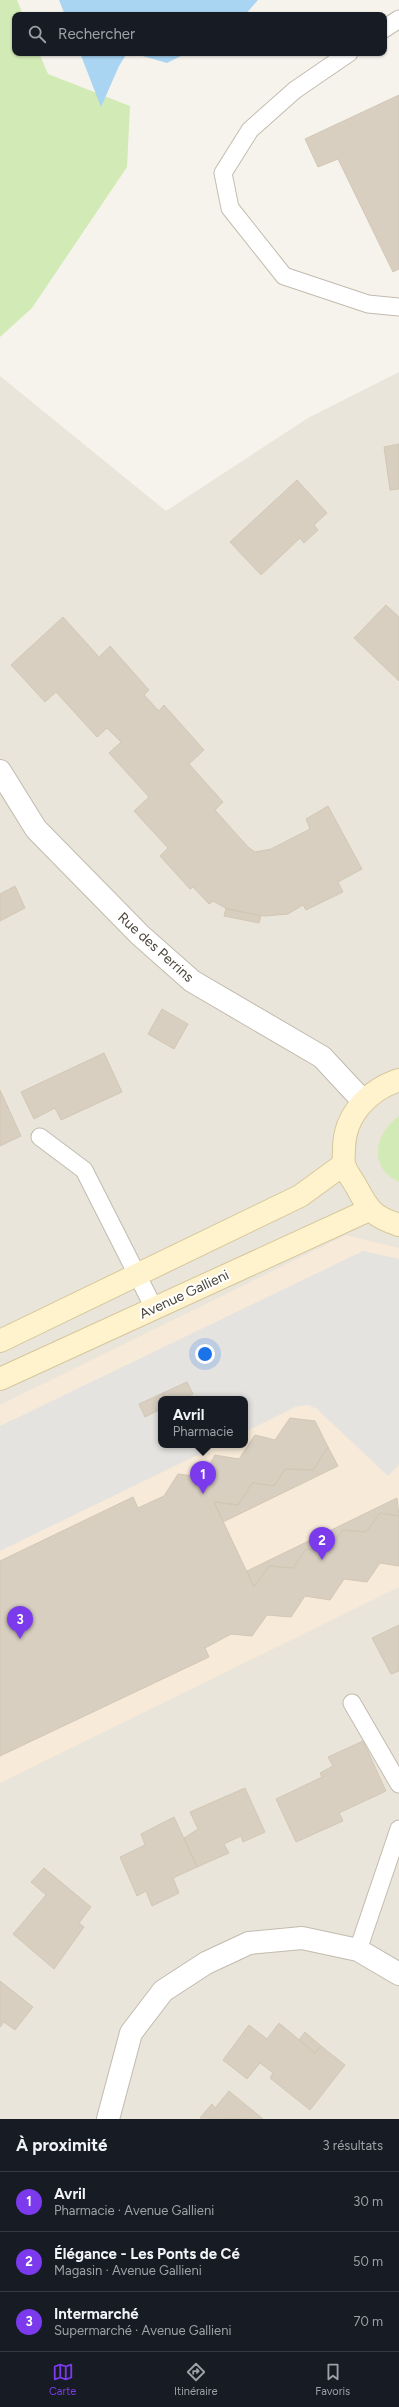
<!DOCTYPE html>
<html lang="fr">
<head>
<meta charset="utf-8">
<style>
  body { margin:0; font-family:Figtree,sans-serif; background:#242831; color:#f1f3f6 }
  .you { position:absolute; left:205px; top:1354px; width:14px; height:14px; margin:-10px; border:3px solid #fff; border-radius:50%; background:#1a73e8; box-shadow:0 0 0 6px #1a73e833 }
  .badge { display:grid; place-items:center; width:26px; height:26px; border-radius:50%; background:#7c3aed; color:#fff; font-size:13px; font-weight:700 }
  .pin { position:absolute; translate:-50% -33px; filter:drop-shadow(0 1px 2px #0008) }
  .pin::after { content:''; position:absolute; top:21px; width:14px; height:12px; background:inherit; clip-path:polygon(0 0,100% 0,50% 100%) }
  .popup { position:absolute; left:158px; top:1396px; width:90px; height:52px; box-sizing:border-box; display:grid; place-content:center; border-radius:8px; background:#171b24; filter:drop-shadow(0 1px 3px #0005); font-size:13px; white-space:nowrap; color:#9ea1a6 }
  .popup b { font-size:15px; color:#f1f3f6 }
  .popup::after { content:''; position:absolute; left:50%; top:100%; margin-left:-8px; border:8px solid transparent; border-top-color:#171b24 }
  .list { margin:0; padding:0; list-style:none }
  h2 { display:flex; justify-content:space-between; align-items:center; height:52px; margin:0; padding:0 16px; font-size:17px }
  h2 small { font-size:13px; font-weight:400; color:#9ea1a6 }
  .list li { display:grid; grid-template-columns:26px 1fr auto; gap:12px; align-items:center; box-sizing:border-box; height:60px; padding:0 16px; border-top:1px solid #363941 }
  .list b { display:block; font-size:15px; white-space:nowrap }
  .list p { margin:0; font-size:13px; white-space:nowrap; color:#9ea1a6 }
  .list em { font-size:13px; font-style:normal; color:#9ea1a6 }
  .icon { flex:none; width:22px; height:22px; fill:none; stroke:currentColor; stroke-width:2; stroke-linecap:round; stroke-linejoin:round }
  .map { position:relative; flex:none; width:399px; height:2119px; overflow:hidden }
  .search { position:absolute; background:#171b24; box-shadow:0 1px 3px #0004; left:12px; right:12px; top:12px; height:44px; display:flex; align-items:center; gap:10px; box-sizing:border-box; padding:0 14px; border-radius:8px; color:#9ea1a6; font-size:15px }
  .sheet { height:232px; background:#171b24 }
  nav { display:flex; justify-content:space-around; align-items:center; box-sizing:border-box; height:56px; border-top:1px solid #363941; background:#171b24; font-size:11px; color:#9ea1a6 }
  nav a { display:grid; justify-items:center; gap:2px }
  nav .on { color:#7c3aed }
  .map>svg:first-child { display:block }
  .residential { fill:#eae5da; fill-rule:evenodd }
  .commercial { fill:#f7ead8; fill-rule:evenodd }
  .green { fill:#d2eab5 }
  .parking { fill:#e5e3e0 }
  .water { fill:#a9d4f2 }
  .building { fill:#d8cfc1; stroke:#d3c7b4 }
  .lines { fill:none; stroke-linecap:round; stroke-linejoin:round }
  .service-casing { stroke:#c2bbae; stroke-width:19 }
  .minor-casing { stroke:#c2bbae; stroke-width:24 }
  .tertiary-casing { stroke:#c2bbae; stroke-width:24 }
  .secondary-casing { stroke:#d6c79b; stroke-width:24 }
  .service { stroke:#fff; stroke-width:17 }
  .minor { stroke:#fff; stroke-width:22 }
  .tertiary { stroke:#fff; stroke-width:22 }
  .secondary { stroke:#fff3cd; stroke-width:22 }
  .labels { text-anchor:middle; stroke-width:4; stroke-linejoin:round; paint-order:stroke }
  .street-label { font-size:14px; fill:#4b4439; stroke:#fff }
</style>
</head>
<body>
<div class="map">
<svg width="399" height="2119" viewBox="0 0 399 2119">
  <rect width="100%" height="100%" fill="#f6f3ec"/>
  <path class="residential" d="M399,372V2119H0V376L166,511L308,418ZM161,1399H245V1445H161Z"/>
  <path class="commercial" d="M346,1235L399,1248V1587L0,1783V1405ZM161,1399H245V1445H161Z"/>
  <path class="green" d="M0,0H17L23,15H15V53H39L48,74L130,106L127,167L32,308L0,337Z
    M399,1116V1182C367,1167 375,1133 399,1116Z"/>
  <path class="parking" d="M363,1251L399,1259V1465L388,1476L317,1409L308,1405L295,1407L245,1432V1399H161V1445H218L0,1551V1426Z"/>
  <path class="water" d="M59,0H258L245,15H65Z
    M80,53H127L119,66L101,107Z
    M132,53H187L167,63Z"/>
  <path class="building" d="M399,95V269L393,272L338,159L318,167L305,139Z
    M399,444V489L390,490L384,447Z
    M297,480L327,513L314,525L318,530L304,543L300,538L261,575L230,542Z
    M386,605L399,617V681L354,638Z
    M63,617L99,657L110,646L149,690L144,695L159,711L164,705L204,750L189,764L223,802L215,810L248,847L255,852L271,849L310,829L306,819L328,806L362,869L338,882L343,892L306,910L303,905L288,914L265,916L229,910L213,901L209,904L193,887L190,889L160,856L168,848L134,811L149,797L109,753L121,742L107,728L97,737L56,692L45,702L11,665Z
    M15,886L25,908L0,921V894Z
    M226,908L261,916L259,923L224,916Z
    M162,1009L188,1024L174,1049L148,1034Z
    M104,1053L122,1092L61,1120L55,1108L34,1119L21,1092Z
    M0,1090L21,1136L0,1146Z
    M187,1382L193,1394L182,1399H166L163,1393Z
    M163,1393L166,1399H161V1409L145,1417L139,1404Z
    M290,1418L315,1421L328,1447L313,1470L285,1469L274,1486L252,1483L238,1505L214,1502L254,1587L269,1566L293,1568L306,1549L328,1550L343,1530L366,1532L380,1513L399,1516V1566L380,1563L367,1582L344,1579L330,1600L305,1596L291,1617L267,1615L252,1636L231,1634L205,1648L209,1657L0,1756V1561L133,1497L138,1508L164,1496L178,1474L202,1477L215,1455L239,1459L255,1435L275,1440Z
    M328,1447L338,1466L223,1522L214,1502L238,1505L252,1483L274,1486L285,1469L313,1470Z
    M397,1498L399,1516L380,1513L366,1532L343,1530L328,1550L306,1549L293,1568L269,1566L254,1587L247,1571Z
    M399,1625V1671L391,1674L372,1638Z
    M363,1741L386,1791L339,1813L343,1821L296,1842L276,1799L322,1777L320,1773L333,1766L328,1757Z
    M245,1788L265,1832L243,1842L241,1836L224,1844L229,1853L197,1867L184,1838L198,1829L190,1812Z
    M174,1817L197,1867L173,1878L179,1893L152,1906L146,1891L137,1896L120,1857L145,1845L141,1834Z
    M44,1868L91,1907L79,1923L84,1927L54,1969L13,1934L46,1895L31,1882Z
    M0,1981L33,2007L15,2030L4,2022L0,2027Z
    M279,2023L315,2053L321,2046L345,2065L310,2110L270,2078L273,2073L260,2063L247,2079L223,2060L249,2025L267,2039Z
    M305,2032L321,2046L315,2053L299,2040Z
    M229,2091L263,2119L200,2118L212,2104L215,2108Z"/>
  <g class="lines">
    <g class="service-casing">
      <path id="service" d="M384,29L399,19
        M349,53L295,90L250,130L223,173L230,208L284,276L368,304L399,307
        M40,1137L84,1170L154,1308
        M352,1703L399,1784
        M358,1950L399,1829"/>
    </g>
    <g class="minor-casing">
      <path id="minor" d="M108,2119L131,2033L163,1991L206,1963L249,1943L302,1938L358,1950L399,1974"/>
    </g>
    <g class="tertiary-casing">
      <path id="tertiary" d="M0,771L36,829L140,935L192,981L322,1057L363,1101"/>
    </g>
    <g class="secondary-casing">
      <path id="secondary" d="M399,1080C369,1090 344,1115 344,1149C344,1154 343,1160 344,1164C346,1172 352,1179 356,1186C369,1210 372,1216 399,1225
        M0,1341L300,1196L344,1164
        M0,1379L369,1210"/>
    </g>
    <use href="#service" class="service"/>
    <use href="#minor" class="minor"/>
    <use href="#tertiary" class="tertiary"/>
    <use href="#secondary" class="secondary"/>
  </g>
  <g class="labels">
    <g class="street-label">
      <text transform="translate(156 947) rotate(42)" y="5">Rue des Perrins</text>
      <text transform="translate(184 1294) rotate(-25)" y="5">Avenue Gallieni</text>
    </g>
  </g>
</svg>
<div class="you"></div>
<div class="pin badge" style="left:203px;top:1494px">1</div>
<div class="popup"><b>Avril</b>Pharmacie</div>
<div class="pin badge" style="left:322px;top:1560px">2</div>
<div class="pin badge" style="left:20px;top:1639px">3</div>
<div class="search"><svg class="icon" aria-label="search" viewBox="0 0 24 24"><circle cx="10" cy="10" r="6"/><path d="M15 15l6 6"/></svg>Rechercher</div>
</div>
<section class="sheet">
<h2>À proximité<small>3 résultats</small></h2>
<ul class="list">
<li><span class="badge">1</span><div><b>Avril</b><p>Pharmacie · Avenue Gallieni</p></div><em>30 m</em></li>
<li><span class="badge">2</span><div><b>Élégance - Les Ponts de Cé</b><p>Magasin · Avenue Gallieni</p></div><em>50 m</em></li>
<li><span class="badge">3</span><div><b>Intermarché</b><p>Supermarché · Avenue Gallieni</p></div><em>70 m</em></li>
</ul>
</section>
<nav>
<a class="on"><svg class="icon" aria-label="map" viewBox="0 0 24 24"><path d="M3 6l6-2 6 2 6-2v14l-6 2-6-2-6 2zM9 4v14M15 6v14"/></svg>Carte</a>
<a><svg class="icon" aria-label="directions" viewBox="0 0 24 24"><path d="M12 3l9 9-9 9-9-9zM9 14v-3h6M13 9l2 2-2 2"/></svg>Itinéraire</a>
<a><svg class="icon" aria-label="saved" viewBox="0 0 24 24"><path d="M7 4h10v16l-5-4-5 4z"/></svg>Favoris</a>
</nav>
</body>
</html>
